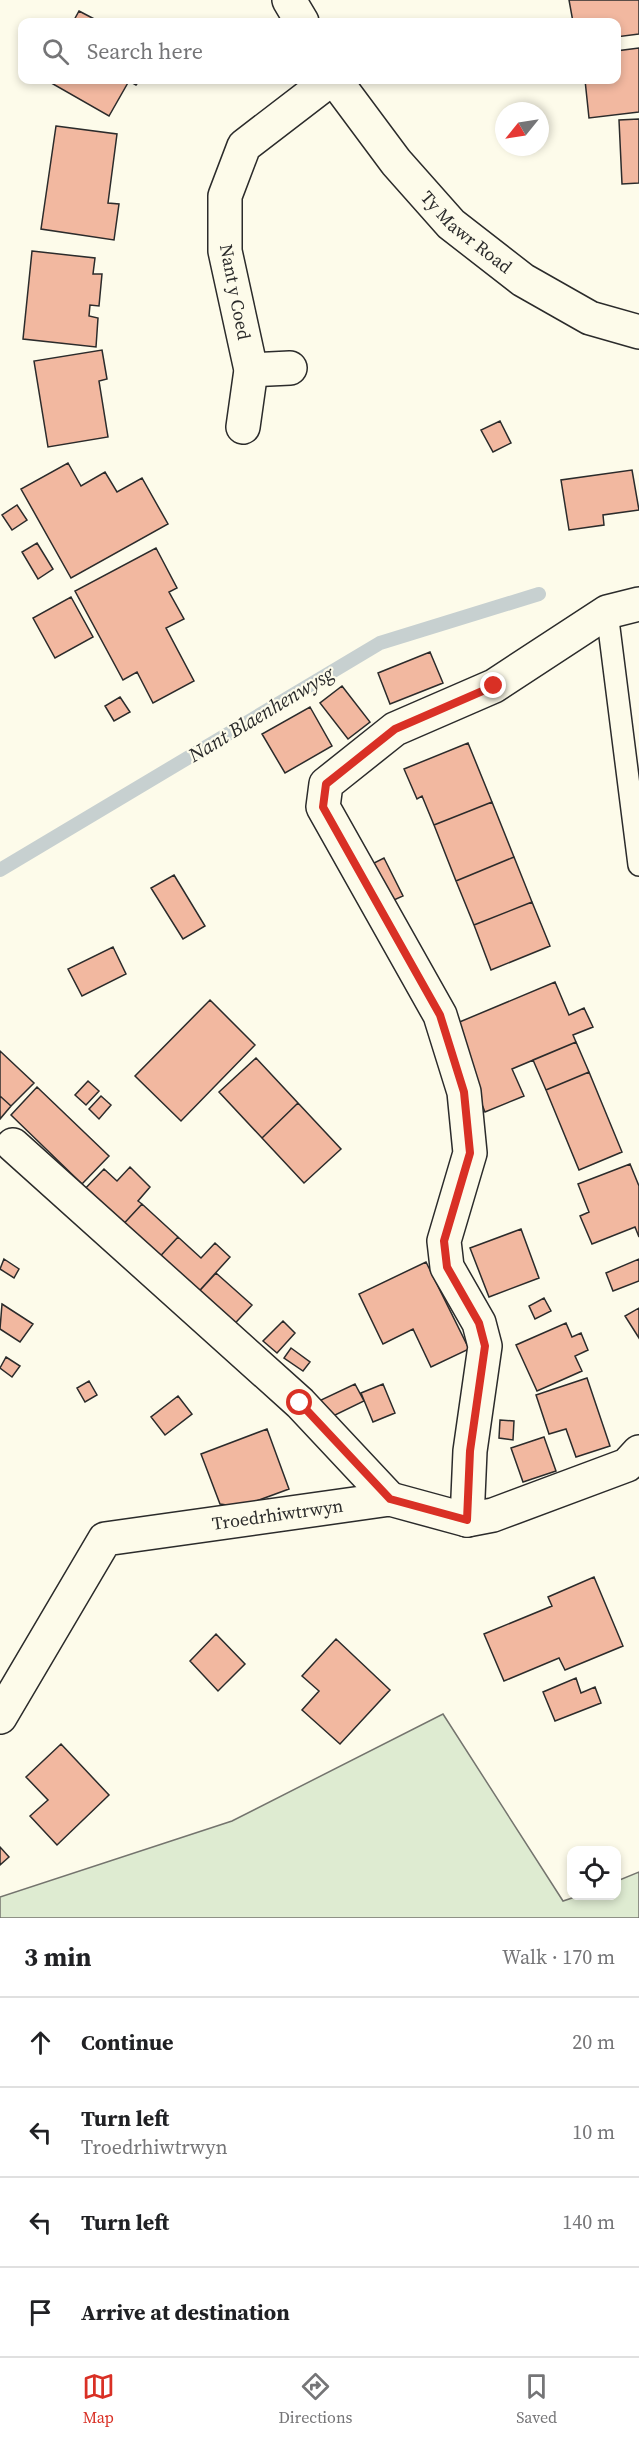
<!DOCTYPE html>
<html lang="en">
<head>
<meta charset="utf-8">
<style>
  body { margin:0; font-family:"Source Serif 4",serif; background:#f2f2f2; color:#202124 }
  .controls { position:absolute; right:18px; bottom:18px; display:grid; overflow:hidden; border-radius:12px; box-shadow:0 3px 9px #0003 }
  .controls button { width:54px; height:54px; display:grid; place-items:center; padding:0; border:0; border-bottom:2px solid #e0e0e0; background:#fff; color:#202124; font:30px sans-serif }
  .compass { position:absolute; left:495px; top:102px; width:54px; height:54px; border-radius:50%; background:#fff; box-shadow:0 3px 9px #0003; rotate:240deg }
  .stop { position:absolute; width:18px; height:18px; margin:-14px; border:4px solid #d93025; border-radius:50%; background:#fff }
  .stop.end { background:#d93025; border-color:#fff; box-shadow:0 2px 6px #0008 }
  .list { margin:0; padding:0; list-style:none }
  h2 { display:flex; justify-content:space-between; align-items:center; height:78px; margin:0; padding:0 24px; font-size:26px }
  h2 small { font-size:20px; font-weight:400; color:#757577 }
  .list li { display:grid; grid-template-columns:39px 1fr auto; gap:18px; align-items:center; box-sizing:border-box; height:90px; padding:0 24px; border-top:2px solid #e0e0e0 }
  .list b { display:block; font-size:22px; white-space:nowrap }
  .list p { margin:0; font-size:20px; white-space:nowrap; color:#757577 }
  .list em { font-size:20px; font-style:normal; color:#757577 }
  .icon { flex:none; width:33px; height:33px; fill:none; stroke:currentColor; stroke-width:2; stroke-linecap:round; stroke-linejoin:round }
  .map { position:relative; flex:none; width:639px; height:1918px; overflow:hidden }
  .search { position:absolute; background:#fff; box-shadow:0 3px 9px #0003; left:18px; right:18px; top:18px; height:66px; display:flex; align-items:center; gap:15px; box-sizing:border-box; padding:0 21px; border-radius:12px; color:#757577; font-size:22px }
  .sheet { height:438px; background:#fff }
  nav { display:flex; justify-content:space-around; align-items:center; box-sizing:border-box; height:84px; border-top:2px solid #e0e0e0; background:#fff; font-size:16px; color:#757577 }
  nav a { display:grid; justify-items:center; gap:3px }
  nav .on { color:#d93025 }
  .map>svg:first-child { display:block }
  .green { fill:#deebd1; stroke:#74746e; stroke-width:1.5 }
  .lines { fill:none; stroke-linecap:round; stroke-linejoin:round }
  .stream { stroke:#c7d0d0; stroke-width:14 }
  .building { fill:#f2b8a0; stroke:#2b2b2b; stroke-width:1.5 }
  .lane-casing { stroke:#2b2b2b; stroke-width:24 }
  .street-casing { stroke:#2b2b2b; stroke-width:36 }
  .lane { stroke:#fdfbea; stroke-width:21 }
  .street { stroke:#fdfbea; stroke-width:33 }
  .route { stroke:#d93025; stroke-width:8 }
  .labels { text-anchor:middle; stroke-width:4.5; stroke-linejoin:round; paint-order:stroke }
  .street-label { font-size:18px; fill:#2b2b2b; stroke:#fdfbea }
  .water-label { font-size:20px; font-style:italic; fill:#2b2b2b; stroke:#fdfbea }
</style>
</head>
<body>
<div class="map">
<svg width="639" height="1918" viewBox="0 0 639 1918">
  <rect width="100%" height="100%" fill="#fdfbea"/>
  <path class="green" d="M443,1714L563,1901L578,1896H616L617,1881L639,1872V1918H0V1897L232,1821Z"/>
  <g class="lines">
    <path class="stream" d="M0,870L380,643L539,594"/>
  </g>
  <path class="building" d="M569,0H639V34L616,37V22H573Z
    M79,11L100,22H73Z
    M639,48V112L589,118L585,80H616V51Z
    M46,80H140L136,85L129,81L109,116Z
    M639,119V183L622,184L619,120Z
    M56,126L117,134L108,203L119,204L114,240L41,229Z
    M32,251L95,258L93,274H102L99,306L90,305L89,316L98,318L96,347L23,339Z
    M102,350L107,379L99,381L108,437L48,447L34,361Z
    M500,421L511,443L493,452L481,430Z
    M68,463L81,486L105,472L117,492L142,478L168,524L71,578L21,489Z
    M632,470L639,510L603,515L604,525L569,530L561,480Z
    M17,505L27,520L12,530L2,515Z
    M37,543L53,569L38,579L22,552Z
    M156,548L177,588L169,592L184,619L166,628L194,681L153,703L137,672L123,680L75,591Z
    M71,597L93,637L55,658L33,618Z
    M430,652L443,683L390,704L378,673Z
    M342,686L370,722L348,739L320,703Z
    M120,697L130,712L114,721L105,706Z
    M310,707L332,746L285,773L262,734Z
    M468,743L492,802L434,825L422,796L417,799L404,769Z
    M492,802L514,857L456,881L434,825Z
    M514,857L532,902L474,925L456,881Z
    M384,858L403,896L385,904L366,867Z
    M174,875L205,926L183,939L151,888Z
    M532,902L550,946L491,970L474,925Z
    M113,947L126,974L82,996L68,969Z
    M555,982L569,1015L584,1008L593,1027L573,1035L576,1042L512,1069L524,1096L485,1112L450,1026Z
    M210,1000L255,1045L181,1121L135,1076Z
    M576,1042L589,1072L546,1090L533,1060Z
    M0,1051L34,1083L11,1106L0,1096Z
    M256,1058L298,1103L262,1138L219,1092Z
    M589,1072L622,1152L579,1170L546,1090Z
    M88,1081L99,1091L86,1105L75,1095Z
    M37,1087L109,1156L82,1184L11,1115Z
    M0,1096L11,1106L0,1119Z
    M101,1096L111,1105L99,1119L89,1109Z
    M298,1103L341,1149L304,1183L262,1138Z
    M630,1164L639,1186V1237L635,1227L592,1244L580,1216L589,1212L578,1184Z
    M130,1167L150,1187L138,1201L142,1204L117,1231L79,1195L104,1169L117,1181Z
    M142,1204L178,1237L153,1264L117,1231Z
    M521,1229L539,1278L489,1297L470,1248Z
    M178,1237L201,1258L215,1243L230,1257L192,1299L153,1264Z
    M4,1259L19,1269L14,1278L0,1269Z
    M639,1259V1281L613,1291L606,1273Z
    M426,1262L469,1349L431,1367L413,1329L383,1344L359,1294Z
    M216,1273L252,1305L227,1332L192,1299Z
    M544,1298L551,1311L535,1319L529,1306Z
    M2,1304L33,1324L20,1342L0,1329Z
    M639,1308V1338L625,1316Z
    M283,1321L295,1333L277,1353L263,1341Z
    M566,1323L572,1337L581,1333L588,1350L575,1356L582,1371L537,1391L516,1345Z
    M291,1348L310,1362L303,1371L284,1358Z
    M6,1357L20,1366L12,1377L0,1368Z
    M587,1378L610,1446L576,1457L566,1429L549,1434L536,1395Z
    M89,1381L97,1395L85,1402L77,1388Z
    M355,1384L364,1401L329,1418L321,1400Z
    M383,1384L395,1413L373,1422L361,1393Z
    M178,1396L192,1414L165,1435L151,1417Z
    M500,1420L514,1421L513,1440L499,1438Z
    M267,1429L289,1489L240,1507L220,1504L201,1454Z
    M544,1437L556,1471L523,1482L511,1448Z
    M594,1577L623,1646L565,1670L559,1658L504,1681L484,1634L552,1606L548,1597Z
    M216,1634L245,1664L218,1691L190,1661Z
    M336,1639L390,1690L340,1744L302,1710L319,1691L302,1676Z
    M576,1678L581,1693L595,1687L601,1703L555,1721L543,1692Z
    M61,1744L109,1795L57,1845L30,1816L48,1800L26,1777Z
    M0,1847L9,1857L0,1865Z"/>
  <g class="lines">
    <g class="lane-casing">
      <path id="lane" d="M607,612L639,865"/>
    </g>
    <g class="street-casing">
      <g id="street">
        <path d="M289,0L302,22"/>
        <path id="s1" d="M335,80L396,162L451,224L523,280L590,318L639,332"/>
        <path d="M251,370L290,368"/>
        <path d="M243,427L251,370L225,251V196L244,146L330,80"/>
        <path d="M13,1145L300,1403L390,1499"/>
        <path d="M467,1520L470,1451L485,1346L479,1323L447,1267L444,1241L470,1153L464,1092L440,1015L323,807L326,784L395,729L494,686L607,612L639,604"/>
        <path id="s2" d="M0,1717L105,1539L390,1499L467,1520L493,1515L627,1465L639,1452"/>
      </g>
    </g>
    <use href="#lane" class="lane"/>
    <use href="#street" class="street"/>
  </g>
  <g class="lines">
    <path class="route" d="M300,1403L390,1499L467,1520L470,1451L485,1346L479,1323L447,1267L444,1241L470,1153L464,1092L440,1015L323,807L326,784L395,729L494,686"/>
  </g>
  <g class="labels">
    <g class="street-label">
      <text dy="6" stroke="none"><textPath href="#s1" startOffset="202">Ty Mawr Road</textPath></text>
      <text transform="translate(235 292) rotate(79)" y="6">Nant y Coed</text>
      <text dy="6" stroke="none"><textPath href="#s2" startOffset="381">Troedrhiwtrwyn</textPath></text>
    </g>
    <g class="water-label">
      <text transform="translate(261 714) rotate(-31)" y="7">Nant Blaenhenwysg</text>
    </g>
  </g>
</svg>
<div class="controls">
<button><svg class="icon" aria-label="locate" viewBox="0 0 24 24"><circle cx="12" cy="12" r="6"/><path d="M12 2v4M12 18v4M2 12h4M18 12h4"/></svg></button>
</div>
<svg class="compass" viewBox="-18 -18 36 36"><path d="M0-13l5 13h-10z" fill="#e53935"/><path d="M0 13l5-13h-10z" fill="#757577"/></svg>
<div class="stop" style="left:300px;top:1403px"></div>
<div class="stop end" style="left:494px;top:686px"></div>
<div class="search"><svg class="icon" aria-label="search" viewBox="0 0 24 24"><circle cx="10" cy="10" r="6"/><path d="M15 15l6 6"/></svg>Search here</div>
</div>
<section class="sheet">
<h2>3 min<small>Walk · 170 m</small></h2>
<ul class="list">
<li><svg class="icon" aria-label="ahead" viewBox="0 0 24 24"><path d="M12 20V5M6 11l6-6 6 6"/></svg><div><b>Continue</b></div><em>20 m</em></li>
<li><svg class="icon" aria-label="left" viewBox="0 0 24 24"><path d="M17 20v-9H6M10 6l-5 5 5 5"/></svg><div><b>Turn left</b><p>Troedrhiwtrwyn</p></div><em>10 m</em></li>
<li><svg class="icon" aria-label="left" viewBox="0 0 24 24"><path d="M17 20v-9H6M10 6l-5 5 5 5"/></svg><div><b>Turn left</b></div><em>140 m</em></li>
<li><svg class="icon" aria-label="arrive" viewBox="0 0 24 24"><path d="M6 21V4h12l-3 4 3 4H6"/></svg><div><b>Arrive at destination</b></div></li>
</ul>
</section>
<nav>
<a class="on"><svg class="icon" aria-label="map" viewBox="0 0 24 24"><path d="M3 6l6-2 6 2 6-2v14l-6 2-6-2-6 2zM9 4v14M15 6v14"/></svg>Map</a>
<a><svg class="icon" aria-label="directions" viewBox="0 0 24 24"><path d="M12 3l9 9-9 9-9-9zM9 14v-3h6M13 9l2 2-2 2"/></svg>Directions</a>
<a><svg class="icon" aria-label="saved" viewBox="0 0 24 24"><path d="M7 4h10v16l-5-4-5 4z"/></svg>Saved</a>
</nav>
</body>
</html>
